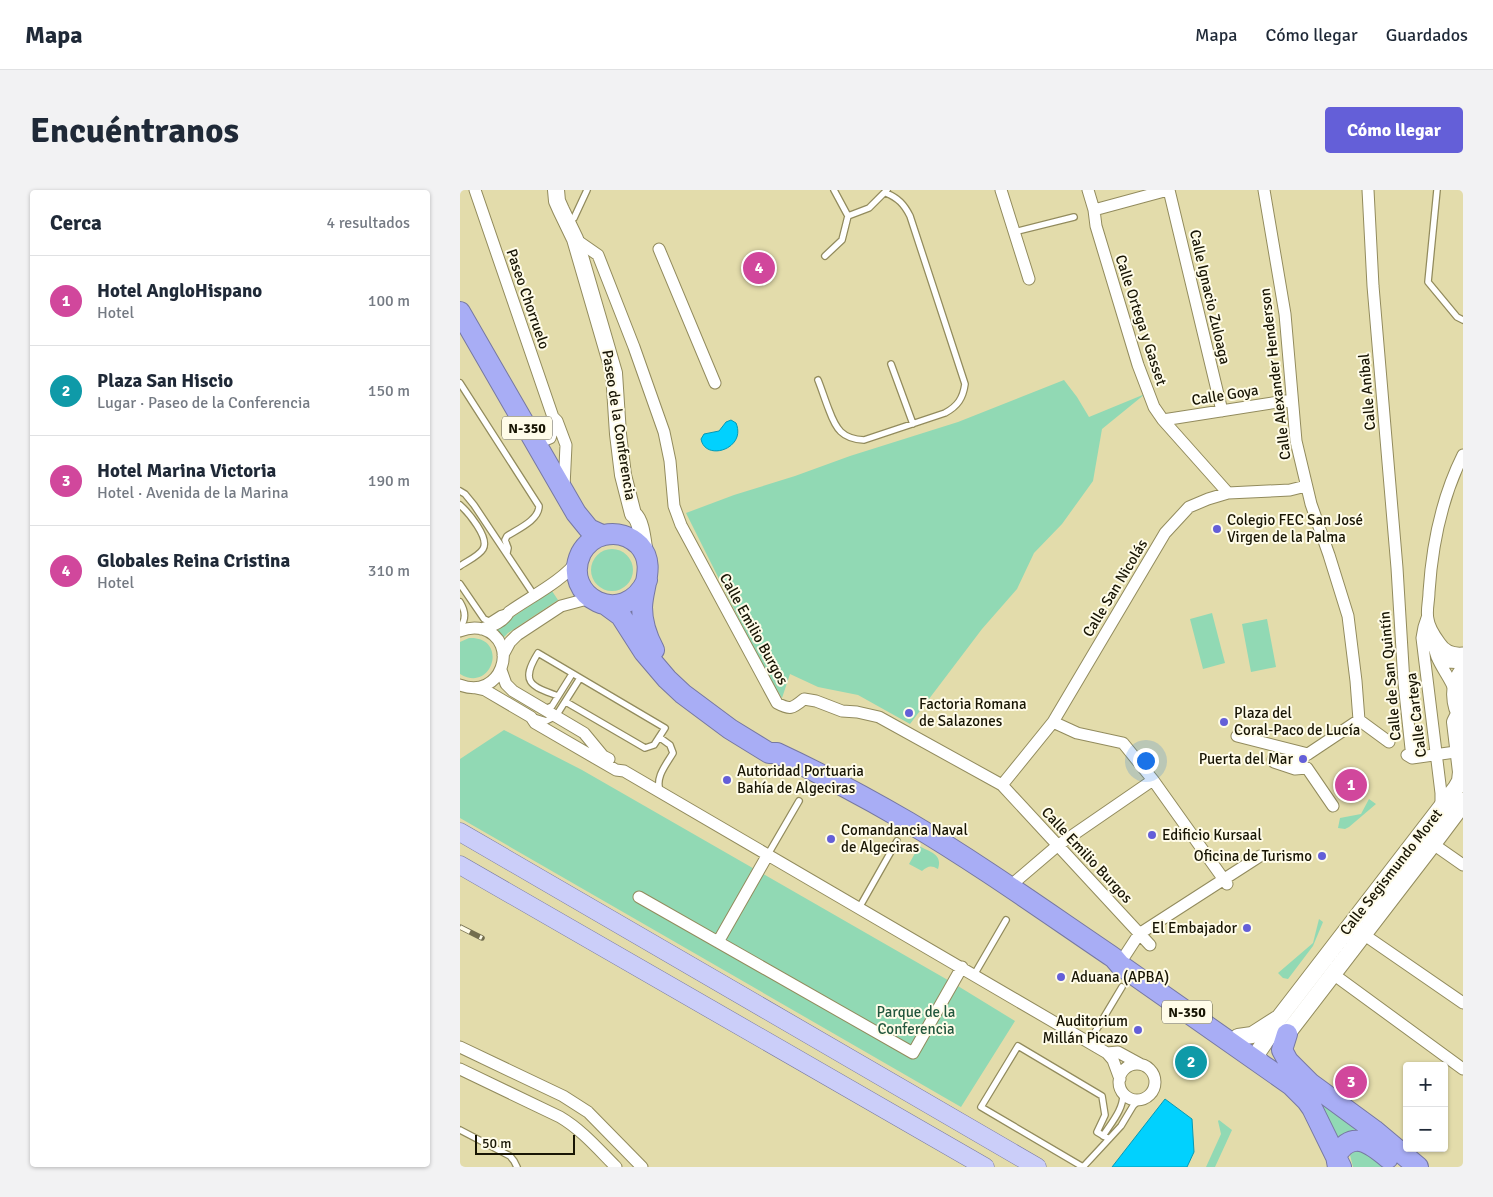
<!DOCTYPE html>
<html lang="es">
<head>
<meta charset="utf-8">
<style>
  body { margin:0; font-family:Signika,sans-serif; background:#f2f2f3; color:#1f2937 }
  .controls { position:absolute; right:15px; bottom:15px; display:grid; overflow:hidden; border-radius:5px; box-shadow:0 1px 4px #0004 }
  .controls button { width:45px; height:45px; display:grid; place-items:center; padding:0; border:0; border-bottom:1px solid #e0e1e3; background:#fff; color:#1f2937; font:25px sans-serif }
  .scale { position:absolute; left:15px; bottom:12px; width:100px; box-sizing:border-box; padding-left:5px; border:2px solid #181504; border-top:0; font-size:14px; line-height:18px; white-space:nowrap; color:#181504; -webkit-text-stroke:4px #fffce9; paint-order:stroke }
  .you { position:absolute; left:685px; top:570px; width:18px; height:18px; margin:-12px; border:4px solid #fff; border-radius:50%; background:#1a73e8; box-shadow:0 0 0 8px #1a73e833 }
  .badge { display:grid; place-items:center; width:32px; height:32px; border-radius:50%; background:#645fd8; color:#fff; font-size:16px; font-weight:700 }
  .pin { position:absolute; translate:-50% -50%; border:2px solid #fff; box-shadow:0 1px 5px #0006 }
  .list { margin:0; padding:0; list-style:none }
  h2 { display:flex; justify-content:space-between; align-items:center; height:65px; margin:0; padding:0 20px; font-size:21px }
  h2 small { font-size:16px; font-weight:400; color:#747a83 }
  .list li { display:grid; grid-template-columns:32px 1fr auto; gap:15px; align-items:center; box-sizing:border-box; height:90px; padding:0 20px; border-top:1px solid #e0e1e3 }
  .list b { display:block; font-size:19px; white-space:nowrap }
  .list p { margin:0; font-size:16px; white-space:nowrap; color:#747a83 }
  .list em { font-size:16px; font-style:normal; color:#747a83 }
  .map { position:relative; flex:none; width:1003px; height:977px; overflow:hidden; border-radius:5px }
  header { display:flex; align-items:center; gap:30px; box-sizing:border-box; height:70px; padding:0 25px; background:#fff; border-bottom:1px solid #e0e1e3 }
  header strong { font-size:24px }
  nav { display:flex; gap:28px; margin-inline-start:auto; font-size:18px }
  .intro { display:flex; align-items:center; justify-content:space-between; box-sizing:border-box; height:120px; padding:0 30px }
  h1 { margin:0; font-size:35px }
  .button { padding:12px 22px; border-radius:5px; background:#645fd8; color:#fff; font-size:18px; font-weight:700 }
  main { display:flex; gap:30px; padding:0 30px }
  aside { flex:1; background:#fff; border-radius:5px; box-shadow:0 1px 4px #0004 }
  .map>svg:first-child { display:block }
  .green { fill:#91d9b4 }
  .water { fill:#01d1fe; stroke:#0899b3 }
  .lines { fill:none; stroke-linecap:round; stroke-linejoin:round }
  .lane-casing { stroke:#928b5d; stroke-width:8 }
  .street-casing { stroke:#928b5d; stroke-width:13 }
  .secondary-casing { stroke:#928b5d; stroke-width:18 }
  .primary-casing { stroke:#7678a1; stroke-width:19 }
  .highway-casing { stroke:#7678a1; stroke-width:22 }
  .lane { stroke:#fff; stroke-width:5.5 }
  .street { stroke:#fff; stroke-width:11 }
  .secondary { stroke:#fff; stroke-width:16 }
  .primary { stroke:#cbcef9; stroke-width:18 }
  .highway { stroke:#a8adf5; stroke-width:20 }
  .rail-casing { stroke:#726d4e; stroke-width:5.5 }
  .rail { stroke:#fffce9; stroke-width:4; stroke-dasharray:11; stroke-linecap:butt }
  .poi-dot { fill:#645fd8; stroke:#fffce9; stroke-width:2 }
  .labels { text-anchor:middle; stroke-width:4; stroke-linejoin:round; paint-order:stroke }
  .shield { fill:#fffce9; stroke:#5d5a49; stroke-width:1 }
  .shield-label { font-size:14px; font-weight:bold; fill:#181504 }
  .street-label { font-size:15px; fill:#181504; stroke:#fffce9 }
  .poi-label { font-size:15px; fill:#181504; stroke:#fffce9; text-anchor:start }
  .park-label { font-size:15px; fill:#22573e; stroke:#fffce9 }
</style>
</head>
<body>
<header>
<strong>Mapa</strong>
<nav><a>Mapa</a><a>Cómo llegar</a><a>Guardados</a></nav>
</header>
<div class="intro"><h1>Encuéntranos</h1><a class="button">Cómo llegar</a></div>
<main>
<aside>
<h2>Cerca<small>4 resultados</small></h2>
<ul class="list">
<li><span class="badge" style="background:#d1479c">1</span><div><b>Hotel AngloHispano</b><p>Hotel</p></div><em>100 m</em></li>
<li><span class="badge" style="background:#0f9aa8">2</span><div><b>Plaza San Hiscio</b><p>Lugar · Paseo de la Conferencia</p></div><em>150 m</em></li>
<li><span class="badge" style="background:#d1479c">3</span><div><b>Hotel Marina Victoria</b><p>Hotel · Avenida de la Marina</p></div><em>190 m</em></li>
<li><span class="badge" style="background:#d1479c">4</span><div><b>Globales Reina Cristina</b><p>Hotel</p></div><em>310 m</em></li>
</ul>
</aside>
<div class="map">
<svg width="1003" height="977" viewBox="0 0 1003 977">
  <rect width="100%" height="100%" fill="#e3dcab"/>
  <path class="green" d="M604,190L617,207L629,227L685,204L642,239L633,291L602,334L574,363L557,399L522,439L450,534L398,505L358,497L330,484L322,508L302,475L226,323L274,305L335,286L390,266L498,232Z
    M131 380a21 21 0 1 1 42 0a21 21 0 1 1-42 0Z
    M92,401L98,410L48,443L43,448L35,439Z
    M752,423L765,473L743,479L730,429Z
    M807,429L816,477L791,482L782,434Z
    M9,448C49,446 33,504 0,484V452Z
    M44,540L122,580L493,793L555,831L501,917L0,628V569Z
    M909,609L916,614L889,637L885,639L878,638L880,628L901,624Z
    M459,656C470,662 483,664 478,679C471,675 468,676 462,681L449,674Z
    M859,729L863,732L853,756L828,789L823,788L818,783L853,753Z
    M857,910L901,942L878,951Z
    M759,930L772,940L755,977H746L761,944L758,931Z
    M901,960L929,977H893L890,965L895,961Z"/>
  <path class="water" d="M271,230L276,233C287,259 245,272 241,249L244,244L259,241L266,232Z
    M705,909L732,929L734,962L727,977H652Z"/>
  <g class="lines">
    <g class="lane-casing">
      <path id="lane" d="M977,0L968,92L997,127L1003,130
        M388,26L409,18L427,0
        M108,32L114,28L127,0
        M554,42L614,27
        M365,66L382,50L388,26L374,0
        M431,174L453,234
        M358,190C362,200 365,210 369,220C376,239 382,249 404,250L485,223C498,216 503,208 505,194L450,26C444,14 438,8 426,3
        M0,193L79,316C79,330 58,339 47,346L45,350L48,358L47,363
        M0,301L5,304L14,315L74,405
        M0,315C8,322 30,348 23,359C19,366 7,371 0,376
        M0,394L24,429L29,431L40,424L47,422
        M0,412C6,422 6,429 0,438
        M98,506C70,496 60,492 78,463L205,538L194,555L185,558L106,512
        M85,519L92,516L112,484
        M73,527L86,531L96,526L120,488
        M199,547L210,555L213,563C206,575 195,587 200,601
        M307,666L339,611
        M399,718L437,651
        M514,785L546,730
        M629,852L662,797
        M0,940L50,966L54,971L57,977
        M643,946C651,933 664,919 663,903
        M649,949L661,936L673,916L680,909
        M623,977L521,917L558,856L642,906L645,925L637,942L649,949L623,977"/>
    </g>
    <g class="street-casing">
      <path id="street" d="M15,0L93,227L97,231L106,255L104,297
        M541,0L569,89
        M628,0L634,20L636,36L678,175L694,217L703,230L768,303
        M709,0L762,221
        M804,0L825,124L836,251L851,314L869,365L888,426L896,491L899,530L929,552
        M908,0L913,96L937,378L944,493L952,568
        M634,20L708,0
        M115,49L138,65L174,157L204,242L210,271L214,316L221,335L317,513C330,520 332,519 344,509L356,511L382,521L397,522L419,527L542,595L690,755
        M199,59L255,193
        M703,230L831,210
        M74,249L80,252L90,248C93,241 90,235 93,227
        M1003,265C982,307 972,356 969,402C969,411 966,421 968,429C969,438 975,446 980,453C985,461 993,464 1003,463
        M967,428L964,437L962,448L981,603V613L979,619
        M21,439C33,436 43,432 49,422C70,407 103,391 118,370
        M0,441C7,438 15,437 23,439C61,452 41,511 0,495
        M971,444L972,451L977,467L988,472L1003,473
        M43,465L50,452L57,445L101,416L131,408
        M977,467C982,479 990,488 995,501
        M41,480L46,494L53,501L124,543L143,566L149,569
        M16,498L25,500L71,527L75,533L156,580L164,581L647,863L653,870L660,889
        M593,532L617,543L663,553L693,590L767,694
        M777,546L848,564L899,530
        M848,564L836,570L813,569L814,572L835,579L847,578L873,616
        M947,565L952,568L1003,561
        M542,595L593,532L705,343L729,317L748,309L768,303L830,300L846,296
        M973,654L1003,675
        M549,697L597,656L693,590
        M179,707L453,863L502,777
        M903,744L1003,813
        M258,752L307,666
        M664,767L679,744L800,666
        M873,784L1003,879
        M0,857L103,906L128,922L182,977
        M647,863L658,862L680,874
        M659 892a18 18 0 1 1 36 0a18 18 0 1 1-36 0Z
        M0,879L100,927C122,940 138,959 156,977"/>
    </g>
    <g class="secondary-casing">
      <path id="secondary" d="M96,0L97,11L101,20L115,49L154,183L158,244L163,285L173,324C182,330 183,354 185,365
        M1003,480C992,494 993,515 1003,530
        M827,844L973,654L1000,618L1003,611
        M778,847L792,845L817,829
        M802,874L798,867V862L813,840L819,828L996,598L1000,591L1001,582L995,532L999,524"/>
    </g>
    <g class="primary-casing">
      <path id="primary" d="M0,642L577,977
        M0,675L525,977"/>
    </g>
    <g class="highway-casing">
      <path id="highway" d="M0,122L116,323L129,339L142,345
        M187,390C164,440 100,407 121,363C126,354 135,347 144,345C157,342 170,346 179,355C196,374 183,395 182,417C182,433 187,447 194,460
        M146,415L161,426L184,462L207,489L223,504L270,539L309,563H317C362,584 405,607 448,632C519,674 586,722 654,768L660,775L831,895L847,911L852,918L881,977
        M827,844L822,860L828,871L850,893L914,940L958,977
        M878,977L876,966C892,939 910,953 928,968"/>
    </g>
    <use href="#lane" class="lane"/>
    <use href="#street" class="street"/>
    <use href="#secondary" class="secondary"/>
    <use href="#primary" class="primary"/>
    <use href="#highway" class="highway"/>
    <g class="rail-casing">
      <path id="rail" d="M0,737L22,748"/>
    </g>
    <use href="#rail" class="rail"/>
  </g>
  <g class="poi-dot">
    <circle cx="757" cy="339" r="5"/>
    <circle cx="449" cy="523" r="5"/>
    <circle cx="764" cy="532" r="5"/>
    <circle cx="843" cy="569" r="5"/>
    <circle cx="267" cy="590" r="5"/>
    <circle cx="692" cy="645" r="5"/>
    <circle cx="371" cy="649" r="5"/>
    <circle cx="862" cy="666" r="5"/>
    <circle cx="787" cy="738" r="5"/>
    <circle cx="601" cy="787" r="5"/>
    <circle cx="678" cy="840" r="5"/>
  </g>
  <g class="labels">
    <g class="shield">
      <rect x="42" y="226.5" width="50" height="23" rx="4"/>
      <rect x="702" y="810.5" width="50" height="23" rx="4"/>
    </g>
    <g class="shield-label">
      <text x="67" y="243">N-350</text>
      <text x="727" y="827">N-350</text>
    </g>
    <g class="street-label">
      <text transform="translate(750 107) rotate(77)" y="5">Calle Ignacio Zuloaga</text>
      <text transform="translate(68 109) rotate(71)" y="5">Paseo Chorruelo</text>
      <text transform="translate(681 130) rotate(72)" y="5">Calle Ortega y Gasset</text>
      <text transform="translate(815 184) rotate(-97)" y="5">Calle Alexander Henderson</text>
      <text transform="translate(907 202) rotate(-95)" y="5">Calle Aníbal</text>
      <text transform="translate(765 205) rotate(-9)" y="5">Calle Goya</text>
      <text transform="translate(159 235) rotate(81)" y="5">Paseo de la Conferencia</text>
      <text transform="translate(655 398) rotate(-59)" y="5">Calle San Nicolás</text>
      <text transform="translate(294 439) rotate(61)" y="5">Calle Emilio Burgos</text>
      <text transform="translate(930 486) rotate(-95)" y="5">Calle de San Quintín</text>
      <text transform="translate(956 525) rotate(-97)" y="5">Calle Carteya</text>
      <text transform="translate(627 665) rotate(47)" y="5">Calle Emilio Burgos</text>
      <text transform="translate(931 682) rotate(-52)" y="5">Calle Segismundo Moret</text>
    </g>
    <g class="poi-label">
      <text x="767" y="335">Colegio FEC San José<tspan x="767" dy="17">Virgen de la Palma</tspan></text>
      <text x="459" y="519">Factoria Romana<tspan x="459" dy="17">de Salazones</tspan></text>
      <text x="774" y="528">Plaza del<tspan x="774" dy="17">Coral-Paco de Lucía</tspan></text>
      <text x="833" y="574" text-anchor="end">Puerta del Mar</text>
      <text x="277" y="586">Autoridad Portuaria<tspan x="277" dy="17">Bahía de Algeciras</tspan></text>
      <text x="381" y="645">Comandancia Naval<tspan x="381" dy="17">de Algeciras</tspan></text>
      <text x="702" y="650">Edificio Kursaal</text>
      <text x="852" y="671" text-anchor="end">Oficina de Turismo</text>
      <text x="777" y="743" text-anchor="end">El Embajador</text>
      <text x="611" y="792">Aduana (APBA)</text>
      <text x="668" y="836" text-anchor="end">Auditorium<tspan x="668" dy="17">Millán Picazo</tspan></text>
    </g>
    <g class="park-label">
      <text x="456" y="827">Parque de la<tspan x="456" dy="17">Conferencia</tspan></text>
    </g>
  </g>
</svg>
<div class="controls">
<button>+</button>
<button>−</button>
</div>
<div class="scale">50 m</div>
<div class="you"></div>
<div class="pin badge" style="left:891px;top:595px;background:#d1479c">1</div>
<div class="pin badge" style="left:731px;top:872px;background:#0f9aa8">2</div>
<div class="pin badge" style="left:891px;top:892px;background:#d1479c">3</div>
<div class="pin badge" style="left:299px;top:78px;background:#d1479c">4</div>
</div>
</main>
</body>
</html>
